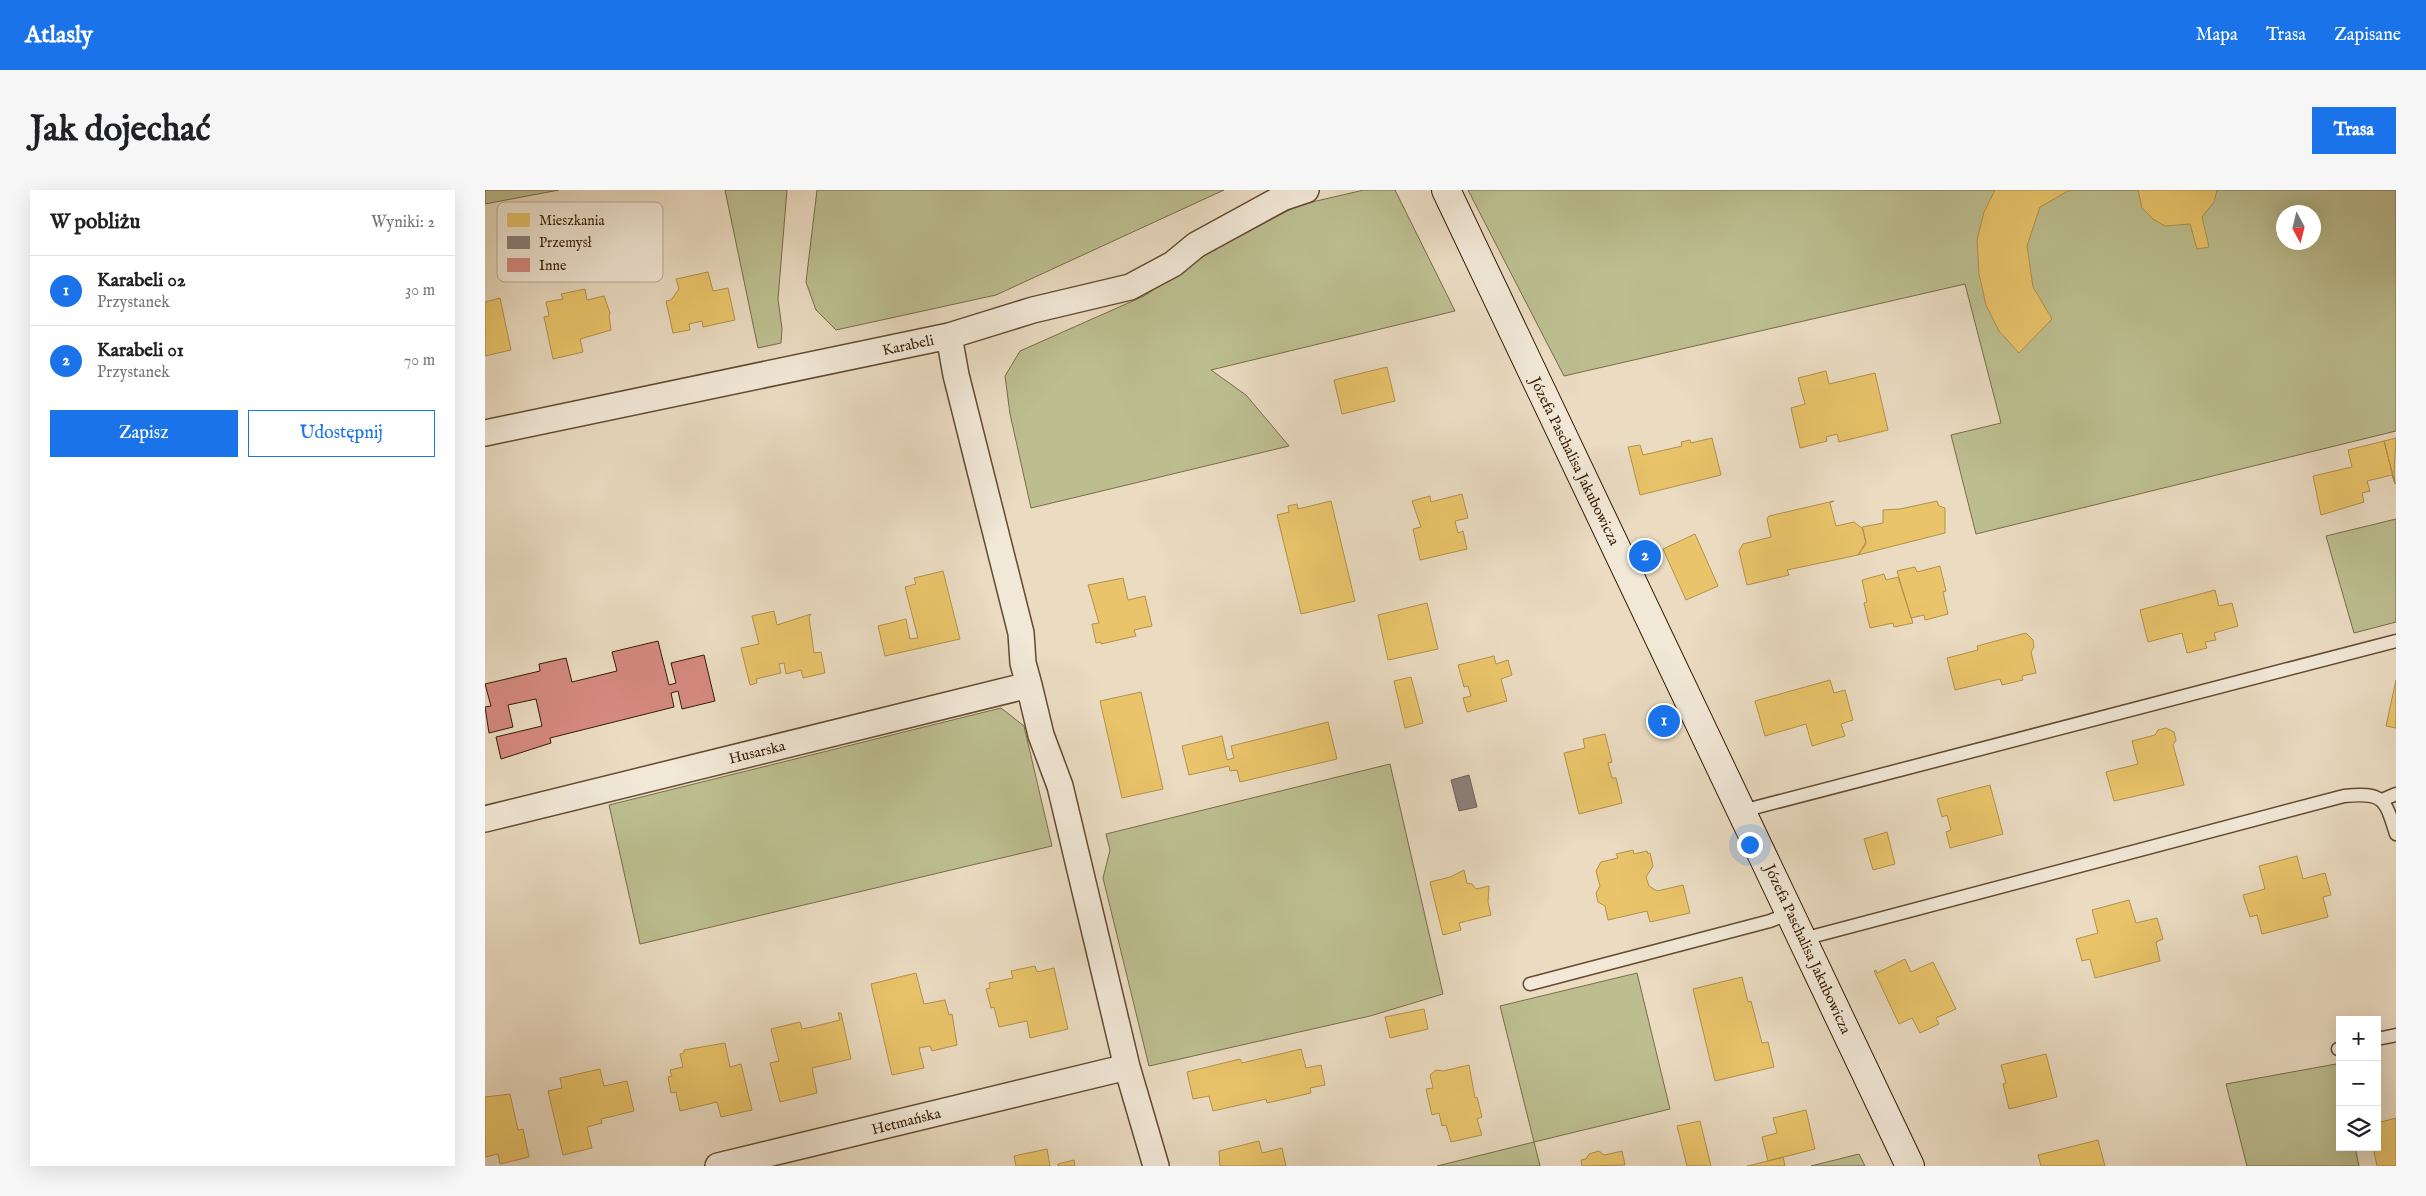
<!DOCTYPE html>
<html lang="pl">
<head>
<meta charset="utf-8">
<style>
  body { margin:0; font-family:"IM FELL English",serif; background:#f6f6f6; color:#202124 }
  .controls { position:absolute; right:15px; bottom:15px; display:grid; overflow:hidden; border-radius:0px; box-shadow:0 5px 20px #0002 }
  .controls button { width:45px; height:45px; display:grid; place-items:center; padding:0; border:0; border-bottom:1px solid #e0e0e0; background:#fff; color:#202124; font:25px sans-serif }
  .compass { position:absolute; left:1791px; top:15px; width:45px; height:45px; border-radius:50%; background:#fff; box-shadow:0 5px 20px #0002; rotate:173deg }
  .you { position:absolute; left:1264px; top:654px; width:18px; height:18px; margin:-12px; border:4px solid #fff; border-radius:50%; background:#1a73e8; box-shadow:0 0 0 8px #1a73e833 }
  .badge { display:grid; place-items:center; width:32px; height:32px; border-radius:50%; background:#1a73e8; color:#fff; font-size:16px; font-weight:700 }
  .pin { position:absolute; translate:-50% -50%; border:2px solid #fff; box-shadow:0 1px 5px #0006 }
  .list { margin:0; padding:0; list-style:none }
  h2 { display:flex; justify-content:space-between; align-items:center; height:65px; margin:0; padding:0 20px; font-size:21px }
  h2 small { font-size:16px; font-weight:400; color:#757577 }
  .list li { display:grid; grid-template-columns:32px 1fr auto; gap:15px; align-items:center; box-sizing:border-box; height:70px; padding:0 20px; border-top:1px solid #e0e0e0 }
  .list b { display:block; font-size:19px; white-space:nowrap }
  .list p { margin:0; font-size:16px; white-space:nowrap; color:#757577 }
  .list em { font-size:16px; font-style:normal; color:#757577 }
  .actions { display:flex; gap:10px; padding:15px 20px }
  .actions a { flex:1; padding:11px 0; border:1px solid #1a73e8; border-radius:0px; text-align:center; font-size:18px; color:#1a73e8 }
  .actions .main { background:#1a73e8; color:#fff }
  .icon { flex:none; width:28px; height:28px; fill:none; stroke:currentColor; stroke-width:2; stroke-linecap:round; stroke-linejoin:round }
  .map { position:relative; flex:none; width:1911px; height:976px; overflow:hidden; border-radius:0px }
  header { display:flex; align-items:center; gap:30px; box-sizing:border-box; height:70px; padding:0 25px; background:#1a73e8; color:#fff }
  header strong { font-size:24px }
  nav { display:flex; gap:28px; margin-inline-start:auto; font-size:18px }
  .intro { display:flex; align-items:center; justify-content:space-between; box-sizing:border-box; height:120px; padding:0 30px }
  h1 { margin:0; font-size:35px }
  .button { padding:12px 22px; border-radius:0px; background:#1a73e8; color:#fff; font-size:18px; font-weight:700 }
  main { display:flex; gap:30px; padding:0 30px }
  aside { flex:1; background:#fff; border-radius:0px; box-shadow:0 5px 20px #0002 }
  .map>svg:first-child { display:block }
  .green { fill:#bcbe90; stroke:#796c48; fill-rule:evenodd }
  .homes { fill:#e9c46a; stroke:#b3914a }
  .industry { fill:#8a817c; stroke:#716257 }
  .building { fill:#d58a7f; stroke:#361b00 }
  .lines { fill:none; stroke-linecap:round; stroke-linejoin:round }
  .lane-casing { stroke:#634b30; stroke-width:15 }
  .street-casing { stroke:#634b30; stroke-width:28 }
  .secondary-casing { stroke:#361b00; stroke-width:30 }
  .lane { stroke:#f1e8d7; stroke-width:12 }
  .street { stroke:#f1e8d7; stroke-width:25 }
  .secondary { stroke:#f1e8d7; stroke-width:28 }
  .labels { text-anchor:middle; stroke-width:5; stroke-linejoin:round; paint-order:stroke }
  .street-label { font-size:15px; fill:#361b00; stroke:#f1e8d7 }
  .key { fill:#f1e8d7; stroke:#b9aa96; stroke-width:1 }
  .key-label { font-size:14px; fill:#361b00 }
</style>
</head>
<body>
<header>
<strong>Atlasly</strong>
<nav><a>Mapa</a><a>Trasa</a><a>Zapisane</a></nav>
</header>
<div class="intro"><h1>Jak dojechać</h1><a class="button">Trasa</a></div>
<main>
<aside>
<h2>W pobliżu<small>Wyniki: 2</small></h2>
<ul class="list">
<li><span class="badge">1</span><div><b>Karabeli 02</b><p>Przystanek</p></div><em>30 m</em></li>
<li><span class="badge">2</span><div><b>Karabeli 01</b><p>Przystanek</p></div><em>70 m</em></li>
</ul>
<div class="actions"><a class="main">Zapisz</a><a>Udostępnij</a></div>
</aside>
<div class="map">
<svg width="1911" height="976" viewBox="0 0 1911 976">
  <rect width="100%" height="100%" fill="#eadbc1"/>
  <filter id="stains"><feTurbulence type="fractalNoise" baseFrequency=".004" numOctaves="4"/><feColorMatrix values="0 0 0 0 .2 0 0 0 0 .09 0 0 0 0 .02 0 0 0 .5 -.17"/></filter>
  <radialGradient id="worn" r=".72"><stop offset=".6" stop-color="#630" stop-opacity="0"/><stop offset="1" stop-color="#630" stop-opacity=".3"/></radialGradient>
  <path class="green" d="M0,0H74L0,14Z
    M240,0H302L293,109L297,139L296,153L273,158Z
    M332,0H739L511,105L351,140L331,120L321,92Z
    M879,0H910L970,121L726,180L761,205L804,256L546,318L525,224L520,186L535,161L659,106L728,60L814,15Z
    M983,0H1911V241L1491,344L1466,245L1516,233L1480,94L1079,186ZM1798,22H1828V52H1798Z
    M1911,329V432L1869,443L1841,346Z
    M516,518L539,536L567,656L155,754L124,615Z
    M905,574L958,804L885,826L664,876L618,688L625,660L621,644Z
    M1152,783L1185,919L1049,952L1055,976H952L1049,952L1015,816Z
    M1851,874L1855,890V957H1870L1874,976H1762L1741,894Z
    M1374,964L1380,976H1326Z"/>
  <path class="homes" d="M1510,0H1585L1555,17L1542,56L1548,97L1567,129L1534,163L1514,141L1501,115L1494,84L1492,50L1499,22Z
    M1653,0H1732L1729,12L1717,27L1724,57L1712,59L1705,34L1680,36L1668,29L1657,18Z
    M223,82L228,101L243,98L250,130L218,137L217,131L204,134L205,140L188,143L181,111L186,110L194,99L191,89Z
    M100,99L102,110L119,106L125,123L124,126L126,140L95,149L98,162L68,169L59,127L64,126L61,112L78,109L76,104Z
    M15,108L26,160L0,166V112Z
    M902,177L910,211L857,224L849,190Z
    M1341,181L1344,194L1390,183L1403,240L1354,252L1352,244L1341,247L1342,251L1315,258L1306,218L1320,214L1313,188Z
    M1227,248L1236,285L1155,305L1143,257L1155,255L1158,265L1197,256L1196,252L1205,250L1206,253Z
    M1911,248L1909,284L1910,294L1899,251Z
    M1899,251L1910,294L1907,285L1882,291L1885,301L1877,303L1879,312L1836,325L1828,286L1867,277L1863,260Z
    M977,304L983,328L970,331L973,343L978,341L982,359L935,370L928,339L936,337L927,311L945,306L946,312Z
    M846,311L870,411L816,424L792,325L804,322L803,316L812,314L813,319Z
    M1349,311L1345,313L1351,336L1369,332L1378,339L1381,354L1373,365L1302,380L1304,385L1262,395L1254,361L1258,354L1286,347L1282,329L1284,326Z
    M1452,311L1454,316L1460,318V343L1373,365L1381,352L1377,337L1398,333V320L1415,319Z
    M1210,344L1233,396L1201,410L1178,359Z
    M1455,376L1461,401L1458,402L1463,424L1440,430L1439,425L1426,428L1412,381L1430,377L1432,382Z
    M458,381L475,449L400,466L393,436L421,429L425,449L433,448L420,397L431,394L429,388Z
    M1399,384L1401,390L1413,387L1428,433L1409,437L1408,433L1385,438L1379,413L1382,412L1377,390Z
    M638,388L643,410L660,406L667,436L649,440L651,446L616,454V452L611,453L607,434L614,433L603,395Z
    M1730,400L1734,416L1747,413L1753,436L1729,443L1731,450L1720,452L1722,458L1702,463L1697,443L1663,452L1655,420Z
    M942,413L953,459L903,470L893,425Z
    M289,421L292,435L326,424L324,427L329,463L336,462L340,483L318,488L316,480L301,484L299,473L294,474L296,483L271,489L272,493L265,495L256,458L274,454L267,426Z
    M1541,443L1548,450L1549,457L1546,462L1551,483L1537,486L1538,490L1517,495L1515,489L1470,500L1462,468L1493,460L1492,456Z
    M1009,466L1011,474L1023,470L1027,485L1016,489L1022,511L982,522L978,508L986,506L983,496L979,497L973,475Z
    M926,487L938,533L920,538L909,491Z
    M1345,490L1349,503L1360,500L1368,530L1356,534L1360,546L1327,556L1321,534L1280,546L1270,511Z
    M1911,490V538L1901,536Z
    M656,502L678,599L637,608L615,511Z
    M843,532L852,569L755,592L752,580L745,581L744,576L704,585L697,556L737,546L742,570L749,568L746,556Z
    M1681,538L1689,542L1691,550L1688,555L1699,595L1629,611L1621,582L1653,574L1647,551L1670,545L1673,540Z
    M1120,544L1127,572L1123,573L1127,588H1131L1137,613L1094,624L1079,563L1100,558L1098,549Z
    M1505,595L1518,644L1465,658L1461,642L1466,640L1462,625L1457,627L1452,609Z
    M1402,642L1410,674L1388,680L1379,649Z
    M1148,660L1149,664L1162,661L1163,664L1165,663L1168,676L1161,687L1164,696L1172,701L1198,695L1205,723L1165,732L1162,721L1123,730L1120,716L1113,712L1111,703L1115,696L1111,681L1116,672L1133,668L1131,664Z
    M1812,666L1818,689L1840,683L1846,705L1838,707L1843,727L1777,744L1772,725L1765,727L1758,705L1780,699L1774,676Z
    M979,680L982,693L987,694L991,699L1004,696L1003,712L1006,725L974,733L976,740L958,745L945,692L965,687Z
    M1644,710L1651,733L1672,728L1678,749L1671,752L1675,771L1610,788L1605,769L1597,771L1591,749L1613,743L1607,720Z
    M1420,769L1426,782L1448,772L1471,819L1451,828L1454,834L1435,843L1427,828L1414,834L1389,781L1391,780L1392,783Z
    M550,776L552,782L569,778L583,839L545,848L542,831L514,837L509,817L506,818L501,799L505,798L504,793L528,788L526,781Z
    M431,783L439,814L460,810L464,825L467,824L472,855L447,861L445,856L434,858L439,878L407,885L386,794Z
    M1257,787L1263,812L1266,811L1277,853L1283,852L1289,877L1230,891L1208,799Z
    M939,819L943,839L905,848L900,827Z
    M353,823H356L366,869L327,878L332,903L295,912L285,873L294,871L286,839L315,832L317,839L327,837L355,830Z
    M240,853L245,877L256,874L267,920L236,927L232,912L195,921L191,902L186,903L183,887L187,886L185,880L198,877L195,864L199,863V860Z
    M816,859L821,878L836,875L840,895L825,898L826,903L782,913L781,909L728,921L724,906L708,909L702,882L755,869L757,873Z
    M1561,864L1572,907L1524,919L1518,894L1521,893L1516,875Z
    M984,875L990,908L992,907L997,927L992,929L997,945L966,952L961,935L957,936L954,923L947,925L941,899L948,898L945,885L951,880L958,881Z
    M115,879L119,896L142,891L149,921L116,929L117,933L102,937L107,958L78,965L63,901L77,898L75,888Z
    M25,904L33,940L38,939L44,967L15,974L13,964L0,967V907Z
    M1321,920L1330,959L1283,971L1277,947L1292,943L1288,928Z
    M1911,928V976H1892L1888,957H1892V933Z
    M1215,931L1226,976H1202L1192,936Z
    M1613,950L1620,976H1556L1553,965Z
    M774,951L777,963L797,958L801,976H735L734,961Z
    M562,959L565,976H531L529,966Z
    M1114,961L1119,965L1137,961L1140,975L1097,976L1096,970L1101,969L1104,964Z
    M1298,967L1300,976H1262L1283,971Z
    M589,970L590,976H573V974Z"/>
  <path class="industry" d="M984,585L992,617L974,621L966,590Z"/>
  <path class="building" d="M173,451L184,495L191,493L186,473L219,465L230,511L197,519L193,501L186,503L189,517L65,548L66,553L16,569L11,547L57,536L51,509L23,515L28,537L4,543L0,517L6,516L0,494L55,481L54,474L81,468L87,492L132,481L127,462Z"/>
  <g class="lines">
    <g class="lane-casing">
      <path id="lane" d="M1897,610L1911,604
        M1257,621L1911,451
        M1318,749L1859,606C1899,602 1900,609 1911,644
        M1045,794L1285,731L1305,723
        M1892,849L1911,845
        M1853,859H1855"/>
    </g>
    <g class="street-casing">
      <path id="street" d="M0,243L464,146L548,120L645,97L688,74L711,55L797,8L821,0
        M0,629L544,495
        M642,877L671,976
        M233,976L642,877L575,596L556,545L544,495L538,473L536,443L471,185L464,146"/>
    </g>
    <g class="secondary-casing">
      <path id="secondary" d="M961,0L1425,976"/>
    </g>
    <use href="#lane" class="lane"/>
    <use href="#street" class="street"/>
    <use href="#secondary" class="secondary"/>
  </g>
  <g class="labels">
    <g class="street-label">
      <text transform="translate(423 155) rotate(-12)" y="5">Karabeli</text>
      <text transform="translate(1090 271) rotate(64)" y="5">Józefa Paschalisa Jakubowicza</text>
      <text transform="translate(272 562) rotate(-14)" y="5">Husarska</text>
      <text transform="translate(1323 759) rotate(65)" y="5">Józefa Paschalisa Jakubowicza</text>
      <text transform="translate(421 931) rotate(-14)" y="5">Hetmańska</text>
    </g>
  </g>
  <rect x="12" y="12" width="166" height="80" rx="8" class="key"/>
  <rect x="22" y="23" width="23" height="14" fill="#e9c46a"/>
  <rect x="22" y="46" width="23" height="13" fill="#8a817c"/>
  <rect x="22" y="68" width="23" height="14" fill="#d58a7f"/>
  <g class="key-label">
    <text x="54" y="35">Mieszkania</text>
    <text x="54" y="57">Przemysł</text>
    <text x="54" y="80">Inne</text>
  </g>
  <rect width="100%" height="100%" filter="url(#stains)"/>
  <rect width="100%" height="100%" fill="url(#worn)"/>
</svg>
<div class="controls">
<button>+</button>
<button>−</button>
<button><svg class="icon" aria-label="layers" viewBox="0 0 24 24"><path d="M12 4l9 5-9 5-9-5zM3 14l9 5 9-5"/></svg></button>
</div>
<svg class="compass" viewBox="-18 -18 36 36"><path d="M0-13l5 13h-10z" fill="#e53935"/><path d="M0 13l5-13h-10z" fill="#757577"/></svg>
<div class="you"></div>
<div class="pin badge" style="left:1179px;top:531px">1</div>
<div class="pin badge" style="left:1160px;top:366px">2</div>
</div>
</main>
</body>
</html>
